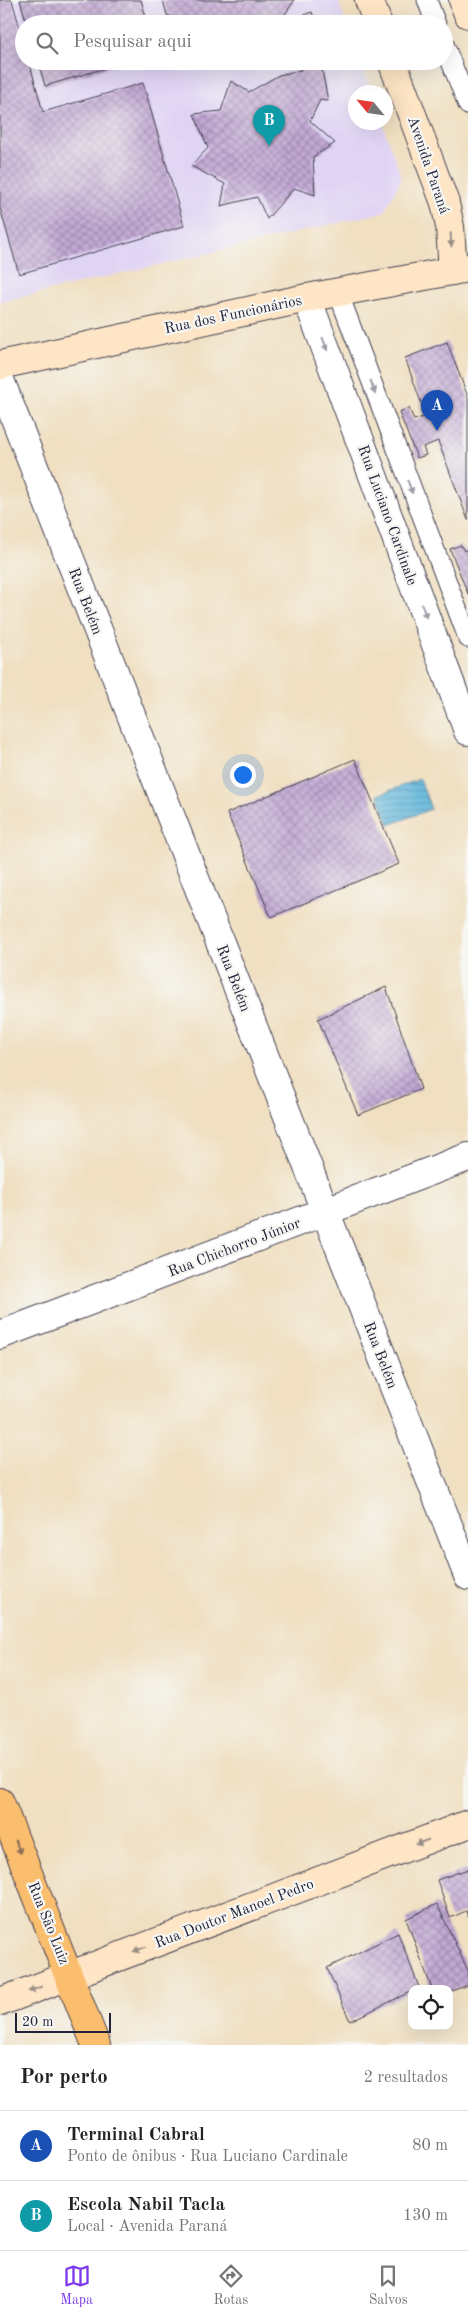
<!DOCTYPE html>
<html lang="pt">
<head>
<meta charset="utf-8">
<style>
  body { margin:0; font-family:"Old Standard TT",serif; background:#f6f6f6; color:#222 }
  .controls { position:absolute; right:15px; bottom:15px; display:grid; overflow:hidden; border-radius:10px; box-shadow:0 5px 20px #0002 }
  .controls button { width:45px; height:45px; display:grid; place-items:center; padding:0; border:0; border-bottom:1px solid #e0e0e0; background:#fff; color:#222; font:25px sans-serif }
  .compass { position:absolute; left:348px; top:85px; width:45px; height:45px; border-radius:50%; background:#fff; box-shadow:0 5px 20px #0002; rotate:299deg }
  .scale { position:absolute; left:15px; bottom:12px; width:96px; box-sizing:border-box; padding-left:5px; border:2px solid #22223b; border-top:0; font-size:14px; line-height:18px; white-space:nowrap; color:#22223b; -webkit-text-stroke:4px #f6f6f2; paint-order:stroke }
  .you { position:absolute; left:242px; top:774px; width:18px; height:18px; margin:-12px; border:4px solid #fff; border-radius:50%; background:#1a73e8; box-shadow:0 0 0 8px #1a73e833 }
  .badge { display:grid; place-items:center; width:32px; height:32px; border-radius:50%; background:#7c3aed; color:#fff; font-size:16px; font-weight:700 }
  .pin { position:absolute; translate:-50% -41px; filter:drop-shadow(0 1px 2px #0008) }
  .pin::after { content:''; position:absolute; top:26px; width:18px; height:15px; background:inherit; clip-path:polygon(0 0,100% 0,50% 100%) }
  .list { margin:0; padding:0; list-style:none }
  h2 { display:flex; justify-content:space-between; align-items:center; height:65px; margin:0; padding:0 20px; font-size:21px }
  h2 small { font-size:16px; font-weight:400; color:#767676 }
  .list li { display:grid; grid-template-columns:32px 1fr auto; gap:15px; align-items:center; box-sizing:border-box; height:70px; padding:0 20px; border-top:1px solid #e0e0e0 }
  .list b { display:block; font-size:19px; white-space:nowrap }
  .list p { margin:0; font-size:16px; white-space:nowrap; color:#767676 }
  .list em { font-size:16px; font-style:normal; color:#767676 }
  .icon { flex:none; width:28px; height:28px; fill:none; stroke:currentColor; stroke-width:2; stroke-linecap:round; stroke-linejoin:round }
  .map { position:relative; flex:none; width:468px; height:2045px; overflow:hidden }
  .search { position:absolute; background:#fff; box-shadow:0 5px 20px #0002; left:15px; right:15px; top:15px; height:55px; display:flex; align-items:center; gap:12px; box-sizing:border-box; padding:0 18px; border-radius:28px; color:#767676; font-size:19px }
  .sheet { height:205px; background:#fff }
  nav { display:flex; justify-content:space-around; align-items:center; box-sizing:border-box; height:70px; border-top:1px solid #e0e0e0; background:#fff; font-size:14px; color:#767676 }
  nav a { display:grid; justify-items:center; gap:2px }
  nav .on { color:#7c3aed }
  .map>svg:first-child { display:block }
  .built { fill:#e0d4f4 }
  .water { fill:url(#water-rules); stroke:#406c8b }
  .building { fill:url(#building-cross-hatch) }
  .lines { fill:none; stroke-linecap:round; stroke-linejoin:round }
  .lane-casing { stroke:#413e4f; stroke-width:21 }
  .street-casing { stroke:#413e4f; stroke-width:30 }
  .secondary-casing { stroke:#413e4f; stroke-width:30 }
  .primary-casing { stroke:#413e4f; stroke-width:30 }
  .lane { stroke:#fff; stroke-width:19 }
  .street { stroke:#fff; stroke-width:28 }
  .secondary { stroke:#fde5c5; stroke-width:28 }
  .primary { stroke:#fbbd6e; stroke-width:28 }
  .oneway { fill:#9a8d87 }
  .oneway2 { fill:#9c9ca7 }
  .oneway3 { fill:#8e7054 }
  .labels { text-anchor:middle; stroke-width:4.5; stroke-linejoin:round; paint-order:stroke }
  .street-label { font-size:15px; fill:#22223b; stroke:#f6f6f2 }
</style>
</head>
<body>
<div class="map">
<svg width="468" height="2045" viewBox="0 0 468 2045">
  <defs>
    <pattern id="water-rules" width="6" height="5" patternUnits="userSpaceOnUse" patternTransform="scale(1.25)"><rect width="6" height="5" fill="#5eb6db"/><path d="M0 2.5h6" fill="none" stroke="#4d94b3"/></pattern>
    <pattern id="building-cross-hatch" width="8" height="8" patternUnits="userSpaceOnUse" patternTransform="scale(1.25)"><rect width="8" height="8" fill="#c3a9d5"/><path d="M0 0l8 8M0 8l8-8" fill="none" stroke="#9e89ae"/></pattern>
  </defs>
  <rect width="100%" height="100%" fill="#f6f6f2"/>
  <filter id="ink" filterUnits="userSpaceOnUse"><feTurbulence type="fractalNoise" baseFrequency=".02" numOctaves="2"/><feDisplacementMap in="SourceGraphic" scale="10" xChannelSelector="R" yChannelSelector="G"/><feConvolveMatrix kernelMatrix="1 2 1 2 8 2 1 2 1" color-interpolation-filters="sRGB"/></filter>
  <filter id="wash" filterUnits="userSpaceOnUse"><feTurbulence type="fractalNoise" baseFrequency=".0096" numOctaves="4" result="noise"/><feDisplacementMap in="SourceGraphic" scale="20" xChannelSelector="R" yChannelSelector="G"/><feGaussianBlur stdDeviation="1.12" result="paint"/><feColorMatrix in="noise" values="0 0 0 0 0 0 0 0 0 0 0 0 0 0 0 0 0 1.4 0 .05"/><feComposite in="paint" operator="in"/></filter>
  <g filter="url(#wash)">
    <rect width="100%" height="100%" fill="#f0dfc0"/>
    <path class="built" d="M0,0H338L346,24H24V61H360L371,92H356V122L382,123L402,178L384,212L0,302Z"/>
    <path class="water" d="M420,779L431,809L389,825L378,795Z"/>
    <g id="blocks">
      <path class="building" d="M0,0H12L24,43V61H29L43,112L143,83L184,226L19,274L0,208Z
        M20,0H141L148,24H27Z
        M163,0H294V1L281,20L263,16L256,24H192L167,15Z
        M312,12L316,24H285L284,22Z
        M38,61H126V62L45,86Z
        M298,61L331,62L321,65L328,101L320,100L310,121L335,143L313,157L315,195L294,188L267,219L257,197L221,206L225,184L191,166L208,148L194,114L221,111L231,81L249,92L279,75L301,70Z
        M447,342L468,397V520L438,441L423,447L426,455L417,458L399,412L409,408L414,420L426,416L405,358Z
        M461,545L464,551L468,549V594L450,549Z
        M355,759L399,864L271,917L227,813Z
        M386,987L421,1089L358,1115L318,1019Z
        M468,1869V1917L466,1911L450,1918L437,1880Z
        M437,1904L468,1971V1985L449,1992V1989H432L406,1919Z
        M398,1933L419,1987L412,1989V1991L350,2021L327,1968Z"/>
    </g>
  </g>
  <g filter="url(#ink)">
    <use href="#blocks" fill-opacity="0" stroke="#413e4f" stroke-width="1"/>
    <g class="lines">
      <g class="lane-casing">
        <path id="lane" d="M427,0L436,24
          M444,44L468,105
          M338,292L468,638"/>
      </g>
      <g class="street-casing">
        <path id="street" d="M307,298L468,731
          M0,380L468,1576
          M0,1335L468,1157"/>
      </g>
      <g class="secondary-casing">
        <path id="secondary" d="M369,0L378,24
          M463,0L468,14
          M392,61L445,203L450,227L453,271
          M0,365L307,298L468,268
          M0,2002L468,1824"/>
      </g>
      <g class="primary-casing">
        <path id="primary" d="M0,1802L96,2045"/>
      </g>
      <use href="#lane" class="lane"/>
      <use href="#street" class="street"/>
      <use href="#secondary" class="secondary"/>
      <use href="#primary" class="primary"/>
    </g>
    <defs><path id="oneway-solid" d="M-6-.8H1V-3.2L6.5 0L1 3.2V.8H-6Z" transform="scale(1.25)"/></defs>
    <g class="oneway">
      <use href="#oneway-solid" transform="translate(451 240) rotate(87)"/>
      <use href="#oneway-solid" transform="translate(422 1842) rotate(159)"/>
      <use href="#oneway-solid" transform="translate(140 1949) rotate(159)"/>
      <use href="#oneway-solid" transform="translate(35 1989) rotate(159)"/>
    </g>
    <g class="oneway2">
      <use href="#oneway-solid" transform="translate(325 344) rotate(69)"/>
      <use href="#oneway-solid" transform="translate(373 387) rotate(70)"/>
      <use href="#oneway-solid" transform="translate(410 487) rotate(69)"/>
      <use href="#oneway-solid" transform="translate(424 611) rotate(70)"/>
    </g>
    <use class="oneway3" href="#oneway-solid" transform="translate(18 1847) rotate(68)"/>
  </g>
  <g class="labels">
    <g class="street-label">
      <text transform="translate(429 165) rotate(71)" y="5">Avenida Paraná</text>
      <text transform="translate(233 314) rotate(-12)" y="5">Rua dos Funcionários</text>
      <text transform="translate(388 515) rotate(70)" y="5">Rua Luciano Cardinale</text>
      <text transform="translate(86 601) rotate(69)" y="5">Rua Belém</text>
      <text transform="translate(234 978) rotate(69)" y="5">Rua Belém</text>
      <text transform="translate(234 1247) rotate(-21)" y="5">Rua Chichorro Júnior</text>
      <text transform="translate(381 1355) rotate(69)" y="5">Rua Belém</text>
      <text transform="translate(234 1913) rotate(-21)" y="5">Rua Doutor Manoel Pedro</text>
      <text transform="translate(49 1923) rotate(68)" y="5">Rua São Luiz</text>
    </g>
  </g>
</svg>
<div class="controls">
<button><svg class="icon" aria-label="locate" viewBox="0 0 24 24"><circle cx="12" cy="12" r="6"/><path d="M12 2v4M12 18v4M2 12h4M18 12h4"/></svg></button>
</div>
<svg class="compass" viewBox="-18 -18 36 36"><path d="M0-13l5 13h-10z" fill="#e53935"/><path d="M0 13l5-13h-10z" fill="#767676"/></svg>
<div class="scale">20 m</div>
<div class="you"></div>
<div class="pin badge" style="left:437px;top:431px;background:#1a4fb4">A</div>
<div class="pin badge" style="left:269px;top:146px;background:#0f9aa8">B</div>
<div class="search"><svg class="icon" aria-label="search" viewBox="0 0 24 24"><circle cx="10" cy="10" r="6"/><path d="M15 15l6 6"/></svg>Pesquisar aqui</div>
</div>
<section class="sheet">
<h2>Por perto<small>2 resultados</small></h2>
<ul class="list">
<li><span class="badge" style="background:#1a4fb4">A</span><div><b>Terminal Cabral</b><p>Ponto de ônibus · Rua Luciano Cardinale</p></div><em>80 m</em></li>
<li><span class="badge" style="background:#0f9aa8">B</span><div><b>Escola Nabil Tacla</b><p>Local · Avenida Paraná</p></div><em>130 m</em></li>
</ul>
</section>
<nav>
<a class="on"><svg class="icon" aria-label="map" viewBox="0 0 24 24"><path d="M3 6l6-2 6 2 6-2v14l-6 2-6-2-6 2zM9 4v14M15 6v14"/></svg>Mapa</a>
<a><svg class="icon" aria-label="directions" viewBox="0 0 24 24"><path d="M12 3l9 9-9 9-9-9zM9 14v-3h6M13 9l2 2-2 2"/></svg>Rotas</a>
<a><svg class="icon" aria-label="saved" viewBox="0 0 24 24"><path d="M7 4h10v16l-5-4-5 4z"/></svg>Salvos</a>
</nav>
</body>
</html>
